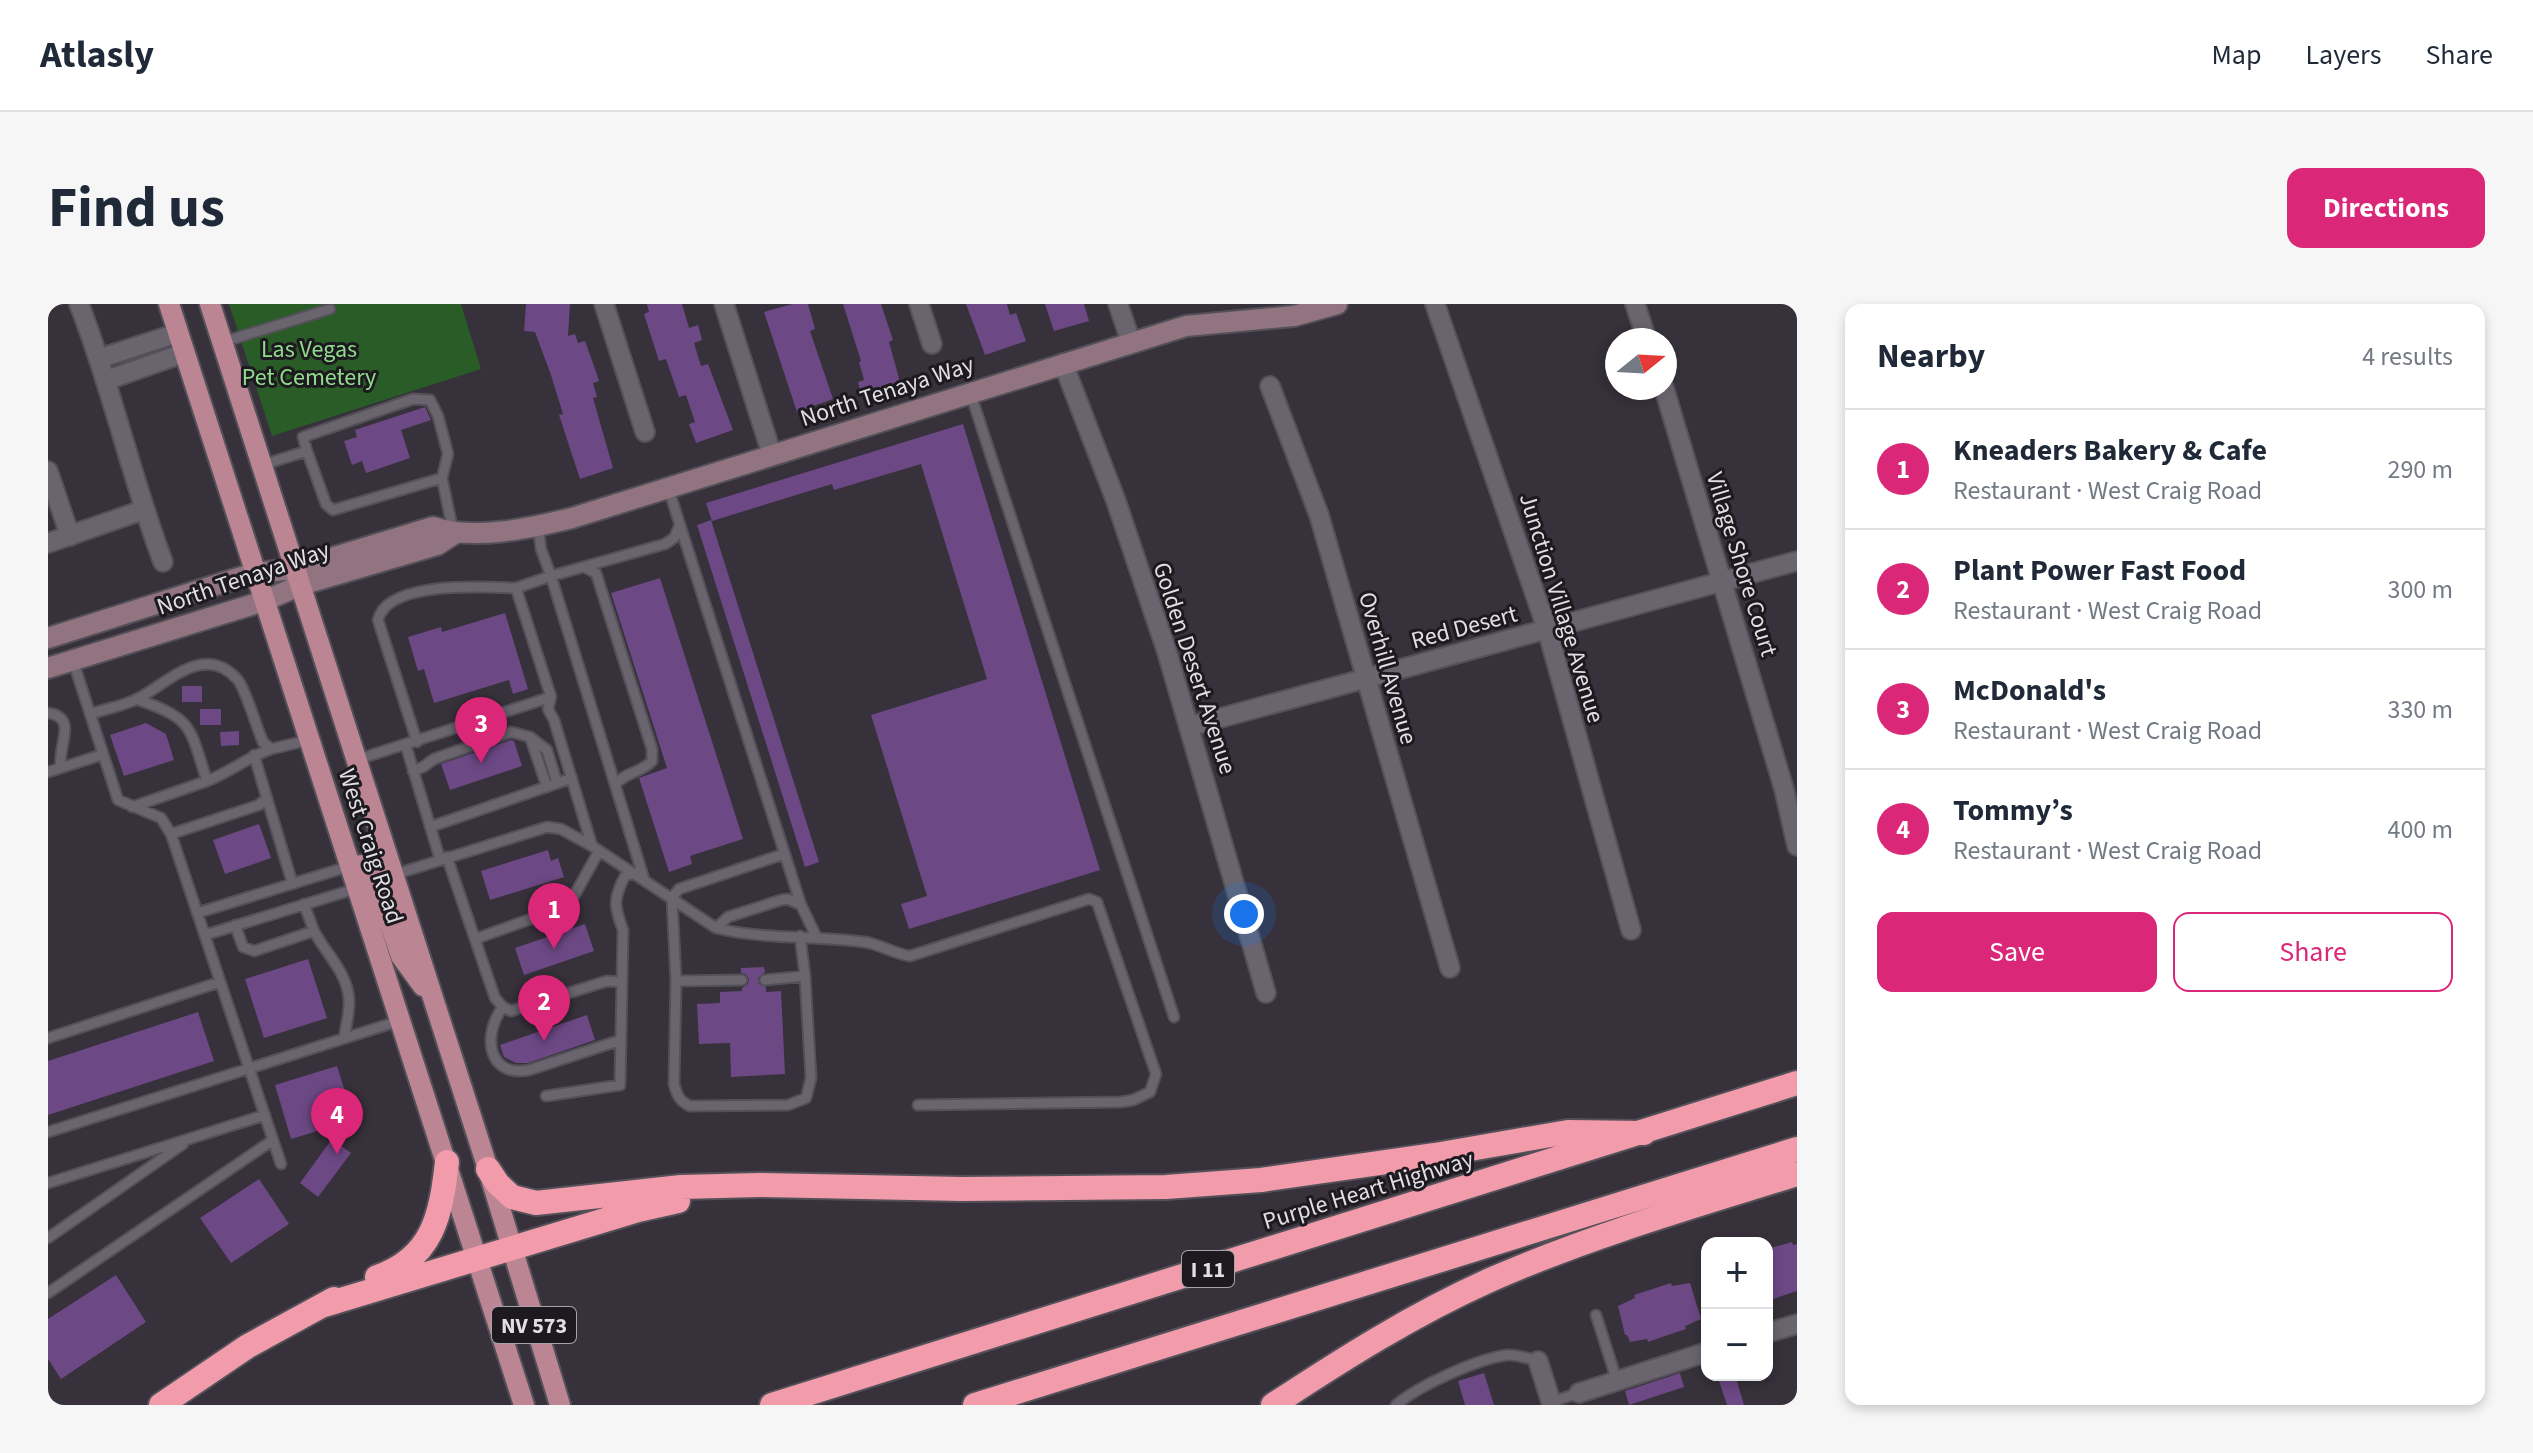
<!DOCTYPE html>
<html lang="en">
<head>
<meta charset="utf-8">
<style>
  body { margin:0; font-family:"Source Sans 3",sans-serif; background:#f6f6f7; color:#1f2937 }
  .controls { position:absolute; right:24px; bottom:24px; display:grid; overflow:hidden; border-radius:16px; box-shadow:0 4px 12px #0003 }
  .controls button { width:72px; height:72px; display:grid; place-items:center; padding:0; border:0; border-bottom:2px solid #e0e1e3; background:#fff; color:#1f2937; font:40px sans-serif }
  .compass { position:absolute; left:1557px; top:24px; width:72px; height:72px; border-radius:50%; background:#fff; box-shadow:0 4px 12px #0003; rotate:72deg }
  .you { position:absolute; left:1196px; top:610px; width:28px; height:28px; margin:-20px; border:6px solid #fff; border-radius:50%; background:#1a73e8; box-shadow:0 0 0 12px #1a73e833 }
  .badge { display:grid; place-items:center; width:52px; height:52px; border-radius:50%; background:#db2777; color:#fff; font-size:26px; font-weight:700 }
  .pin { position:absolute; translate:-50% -66px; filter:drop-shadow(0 2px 4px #0008) }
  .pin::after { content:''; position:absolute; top:42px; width:28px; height:24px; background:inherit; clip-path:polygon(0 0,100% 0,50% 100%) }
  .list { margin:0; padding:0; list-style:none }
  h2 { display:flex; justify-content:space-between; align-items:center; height:104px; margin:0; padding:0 32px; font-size:34px }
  h2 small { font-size:26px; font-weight:400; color:#747a83 }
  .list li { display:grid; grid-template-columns:52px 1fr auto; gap:24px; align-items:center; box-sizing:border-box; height:120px; padding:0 32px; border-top:2px solid #e0e1e3 }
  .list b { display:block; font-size:30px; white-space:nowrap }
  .list p { margin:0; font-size:26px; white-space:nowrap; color:#747a83 }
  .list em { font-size:26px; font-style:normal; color:#747a83 }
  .actions { display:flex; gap:16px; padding:24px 32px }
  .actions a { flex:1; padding:18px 0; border:2px solid #db2777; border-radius:16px; text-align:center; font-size:28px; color:#db2777 }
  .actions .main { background:#db2777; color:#fff }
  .map { position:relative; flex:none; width:1749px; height:1101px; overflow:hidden; border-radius:16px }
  header { display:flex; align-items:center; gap:48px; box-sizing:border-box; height:112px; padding:0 40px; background:#fff; border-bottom:2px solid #e0e1e3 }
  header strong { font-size:38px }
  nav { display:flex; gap:44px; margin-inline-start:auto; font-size:28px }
  .intro { display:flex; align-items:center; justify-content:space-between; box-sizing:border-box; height:192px; padding:0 48px }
  h1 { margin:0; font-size:56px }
  .button { padding:20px 36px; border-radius:16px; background:#db2777; color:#fff; font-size:28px; font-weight:700 }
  main { display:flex; gap:48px; padding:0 48px }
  aside { flex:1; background:#fff; border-radius:16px; box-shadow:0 4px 12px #0003 }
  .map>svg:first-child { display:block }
  .green { fill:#2a5c27 }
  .building { fill:#6c4884 }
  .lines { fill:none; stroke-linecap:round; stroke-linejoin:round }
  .lane-casing { stroke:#545058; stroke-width:13 }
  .street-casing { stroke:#545058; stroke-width:22 }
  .secondary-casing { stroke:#545058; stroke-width:24 }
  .primary-casing { stroke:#545058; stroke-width:24 }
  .highway-casing { stroke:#545058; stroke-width:28 }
  .lane { stroke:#69646e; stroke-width:9 }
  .street { stroke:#69646e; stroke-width:18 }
  .secondary { stroke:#927480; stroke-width:20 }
  .primary { stroke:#bb8593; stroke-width:20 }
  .highway { stroke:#f19bab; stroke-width:24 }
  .labels { text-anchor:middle; stroke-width:6; stroke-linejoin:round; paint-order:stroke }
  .shield { fill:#1c1a1e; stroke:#a6a3a9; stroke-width:2 }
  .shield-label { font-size:22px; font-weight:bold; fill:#e1dee4 }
  .park-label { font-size:24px; fill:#91dc8c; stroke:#1c1a1e }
  .street-label { font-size:24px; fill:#e1dee4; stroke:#1c1a1e }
</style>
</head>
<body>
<header>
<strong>Atlasly</strong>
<nav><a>Map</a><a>Layers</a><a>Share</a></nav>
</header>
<div class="intro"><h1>Find us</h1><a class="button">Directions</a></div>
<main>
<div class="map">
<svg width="1749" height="1101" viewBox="0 0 1749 1101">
  <rect width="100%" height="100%" fill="#36313a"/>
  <path class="green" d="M181,0H413L433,65L224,132Z"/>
  <path class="building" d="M478,0H522L520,32L527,30L530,39L537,37L546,62L551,77L545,79L549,93L545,94L565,164L532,175L511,111L515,110L503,71L487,28L476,27Z
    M599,0H634L641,24L650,21L654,36L646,39L653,62L660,60L685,126L648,139L641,120L647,118L638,91L631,93L618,55L611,57L596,10L601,8Z
    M744,0H760L767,25L762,27L785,95L749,108L716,8Z
    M795,0H833L845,36L841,38L852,78L813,90L810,78L816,76L811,58L813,57Z
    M918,0H959L962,11L968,9L978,37L937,51Z
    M997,0H1036L1041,17L1006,27Z
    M377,103L383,116L353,126L362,154L318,169L314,157L304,161L296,137L309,133L307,126Z
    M915,120L1052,566L861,625L853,600L879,592L823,411L939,375L873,160L786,186L784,180L664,217L658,199Z
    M663,216L771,558L757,563L649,221Z
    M612,274L695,535L642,552L644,560L621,568L591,474L619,464L563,289Z
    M457,309L480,385L465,390L461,376L386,399L376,365L370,367L360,333L393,323L394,328Z
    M134,382H154V398H134Z
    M152,405H173V421H152Z
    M98,419L118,430L126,456L76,472L62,431Z
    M191,427V441L173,442L172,428Z
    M463,436L466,437L474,462L402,486L393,460Z
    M211,520L223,554L177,570L165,536Z
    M500,546L503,557L510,554L516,573L442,596L433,567Z
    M537,620L546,647L476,671L467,644Z
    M260,655L279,714L216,734L197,675Z
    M716,663L717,668L710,674L711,680L718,683V688L733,687L737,770L683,773L682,739L651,740L649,700L672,699V688L694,687V684L700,680L701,675L698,670L693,669V664Z
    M150,708L166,757L0,811V757Z
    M539,711L547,736L480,759H468L456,753L452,741Z
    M289,762L306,816L243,835L227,781Z
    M284,835L303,849L270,893L252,879Z
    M211,875L241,920L183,959L152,914Z
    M1744,938L1745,941L1749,940V987L1719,997V945Z
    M68,971L98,1018L13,1075L0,1055V1015Z
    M1623,979L1624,982L1642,979L1653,1015L1637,1022L1638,1025L1626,1029L1600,1038L1599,1035L1582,1038L1579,1031H1577L1570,1002L1587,994L1586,991Z
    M1436,1069L1446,1101H1417L1410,1077Z
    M1632,1069L1636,1083L1581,1101L1577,1087Z
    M1669,1071H1687L1696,1101H1679Z"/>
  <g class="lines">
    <g class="lane-casing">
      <path id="lane" d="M175,38L282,5
        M922,88L1126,713
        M259,147L255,133L365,95L382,96L390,112L400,150L394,174
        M214,161L259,147L278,200L285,206L394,174L405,227
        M632,221L753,601L768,632
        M538,264L548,269L604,445V457C593,469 577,468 567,481
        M25,357L70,496L113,514L123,530L233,860
        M503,393L500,405L506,416L544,542
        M0,409C31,414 9,441 13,463
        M42,410C57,405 75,402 89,395C119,380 156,338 189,375C197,383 209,425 215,438L223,445L261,436
        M482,433L499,446L509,479
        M369,438L330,316C339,276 437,283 468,284
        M358,442L392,555
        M206,451L244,578
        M308,456L503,393L468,284L503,272L493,245L490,221
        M365,467L375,463L386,455L463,428L482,433L499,483
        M0,468L53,451
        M159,477C182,468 200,453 223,445
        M84,503L159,477C141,422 146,415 88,395
        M382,523L524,474
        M123,530L211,501L219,494
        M399,553L447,694L455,703L463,707L559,677L574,678
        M345,571L499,523L513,525L544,542L668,624C716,636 767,631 816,638C832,640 846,650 862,652L1041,595L1049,598L1108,770L1102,788L1085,796L1073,798L870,801
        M596,575L503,272L617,240L626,234L632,221L620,183
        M149,609L302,562
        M187,621L195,643L206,647L266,627L256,600
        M668,624L680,613L733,596L740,595L753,601
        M266,627C278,650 299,668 301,695C302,707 298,722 296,734
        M157,631L310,584
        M752,632L757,672
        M427,635L516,603L526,592L551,547
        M717,676L757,672L763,774L758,794L740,801L642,802C631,797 629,791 626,780L628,677L624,594L631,585L736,550
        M628,677L694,676
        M455,703C434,730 439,774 481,766L573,736
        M0,734L172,678
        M498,792L572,781L575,626C566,602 565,595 577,572L587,569
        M0,828L351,717
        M0,879L217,811
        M0,934L135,840
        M0,989L225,836
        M1548,1011L1569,1077
        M1503,1098L1531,1089
        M1348,1101C1370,1082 1429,1055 1459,1051C1469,1050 1481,1055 1490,1057"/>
    </g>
    <g class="street-casing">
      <path id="street" d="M31,0C64,84 83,173 115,258
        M556,0L597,128
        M676,0L724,151
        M871,0L884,40
        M1070,0L1083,38
        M1387,0L1499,325L1583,626
        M1587,0L1599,36
        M53,54L130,29
        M1015,59L1068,197L1119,348L1218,689
        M59,76L136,49
        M1222,82L1271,211L1402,664
        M1616,84L1736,485L1749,542
        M0,167L22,232
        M0,239L95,206
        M1143,422L1749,257
        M1719,1029L1749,1020
        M1490,1057L1504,1101
        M1531,1089L1659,1048"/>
    </g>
    <g class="secondary-casing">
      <path id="secondary" d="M0,334L206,269L247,265L385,223C425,237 483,224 524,214L1138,22L1246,12L1289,0
        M0,364L216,297L253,281L389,241L406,230"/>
    </g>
    <g class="primary-casing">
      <path id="primary" d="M121,0L476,1101
        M162,0L440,865L512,1101
        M302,562L317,561L323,565L353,652L375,682"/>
    </g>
    <g class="highway-casing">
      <path id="highway" d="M440,865L450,880L464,893L488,899L633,883L711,881L914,885L1118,883L1213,876L1387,851L1520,828L1596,829
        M329,973C385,954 393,911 399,858
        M273,1002L590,906L630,897
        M113,1101L200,1042L286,995
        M724,1101L1749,779
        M927,1101L1749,845
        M1225,1101C1295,1055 1366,1010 1442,976C1542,932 1646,902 1749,870"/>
    </g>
    <use href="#lane" class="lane"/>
    <use href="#street" class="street"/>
    <use href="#secondary" class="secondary"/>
    <use href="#primary" class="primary"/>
    <use href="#highway" class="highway"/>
  </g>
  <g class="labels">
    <g class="shield">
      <rect x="1134" y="947" width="52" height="36" rx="6"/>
      <rect x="444" y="1003" width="84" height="36" rx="6"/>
    </g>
    <g class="shield-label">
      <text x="1160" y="973">I 11</text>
      <text x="486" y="1029">NV 573</text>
    </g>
    <g class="park-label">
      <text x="261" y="53">Las Vegas<tspan x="261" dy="28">Pet Cemetery</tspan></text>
    </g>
    <g class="street-label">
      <text transform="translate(839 87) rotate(-18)" y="8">North Tenaya Way</text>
      <text transform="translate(1694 260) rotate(73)" y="8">Village Shore Court</text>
      <text transform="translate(195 274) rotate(-19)" y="8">North Tenaya Way</text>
      <text transform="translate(1514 304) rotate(73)" y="8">Junction Village Avenue</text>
      <text transform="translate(1416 323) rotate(-15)" y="8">Red Desert</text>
      <text transform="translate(1147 364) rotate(72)" y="8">Golden Desert Avenue</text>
      <text transform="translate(1340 364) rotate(74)" y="8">Overhill Avenue</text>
      <text transform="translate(323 542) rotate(72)" y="8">West Craig Road</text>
      <text transform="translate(1320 886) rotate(-17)" y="8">Purple Heart Highway</text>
    </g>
  </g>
</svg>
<div class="controls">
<button>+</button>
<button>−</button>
</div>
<svg class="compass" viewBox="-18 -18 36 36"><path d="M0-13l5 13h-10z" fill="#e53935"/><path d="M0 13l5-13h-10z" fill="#747a83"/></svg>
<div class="you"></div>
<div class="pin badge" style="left:506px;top:645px">1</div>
<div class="pin badge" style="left:496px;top:737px">2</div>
<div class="pin badge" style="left:433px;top:459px">3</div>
<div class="pin badge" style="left:289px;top:850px">4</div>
</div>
<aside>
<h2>Nearby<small>4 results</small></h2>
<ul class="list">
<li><span class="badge">1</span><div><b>Kneaders Bakery &amp; Cafe</b><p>Restaurant · West Craig Road</p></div><em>290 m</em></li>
<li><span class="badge">2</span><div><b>Plant Power Fast Food</b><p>Restaurant · West Craig Road</p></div><em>300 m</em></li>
<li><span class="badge">3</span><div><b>McDonald's</b><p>Restaurant · West Craig Road</p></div><em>330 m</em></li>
<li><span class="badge">4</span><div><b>Tommy’s</b><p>Restaurant · West Craig Road</p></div><em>400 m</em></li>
</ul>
<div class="actions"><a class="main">Save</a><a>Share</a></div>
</aside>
</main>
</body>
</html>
